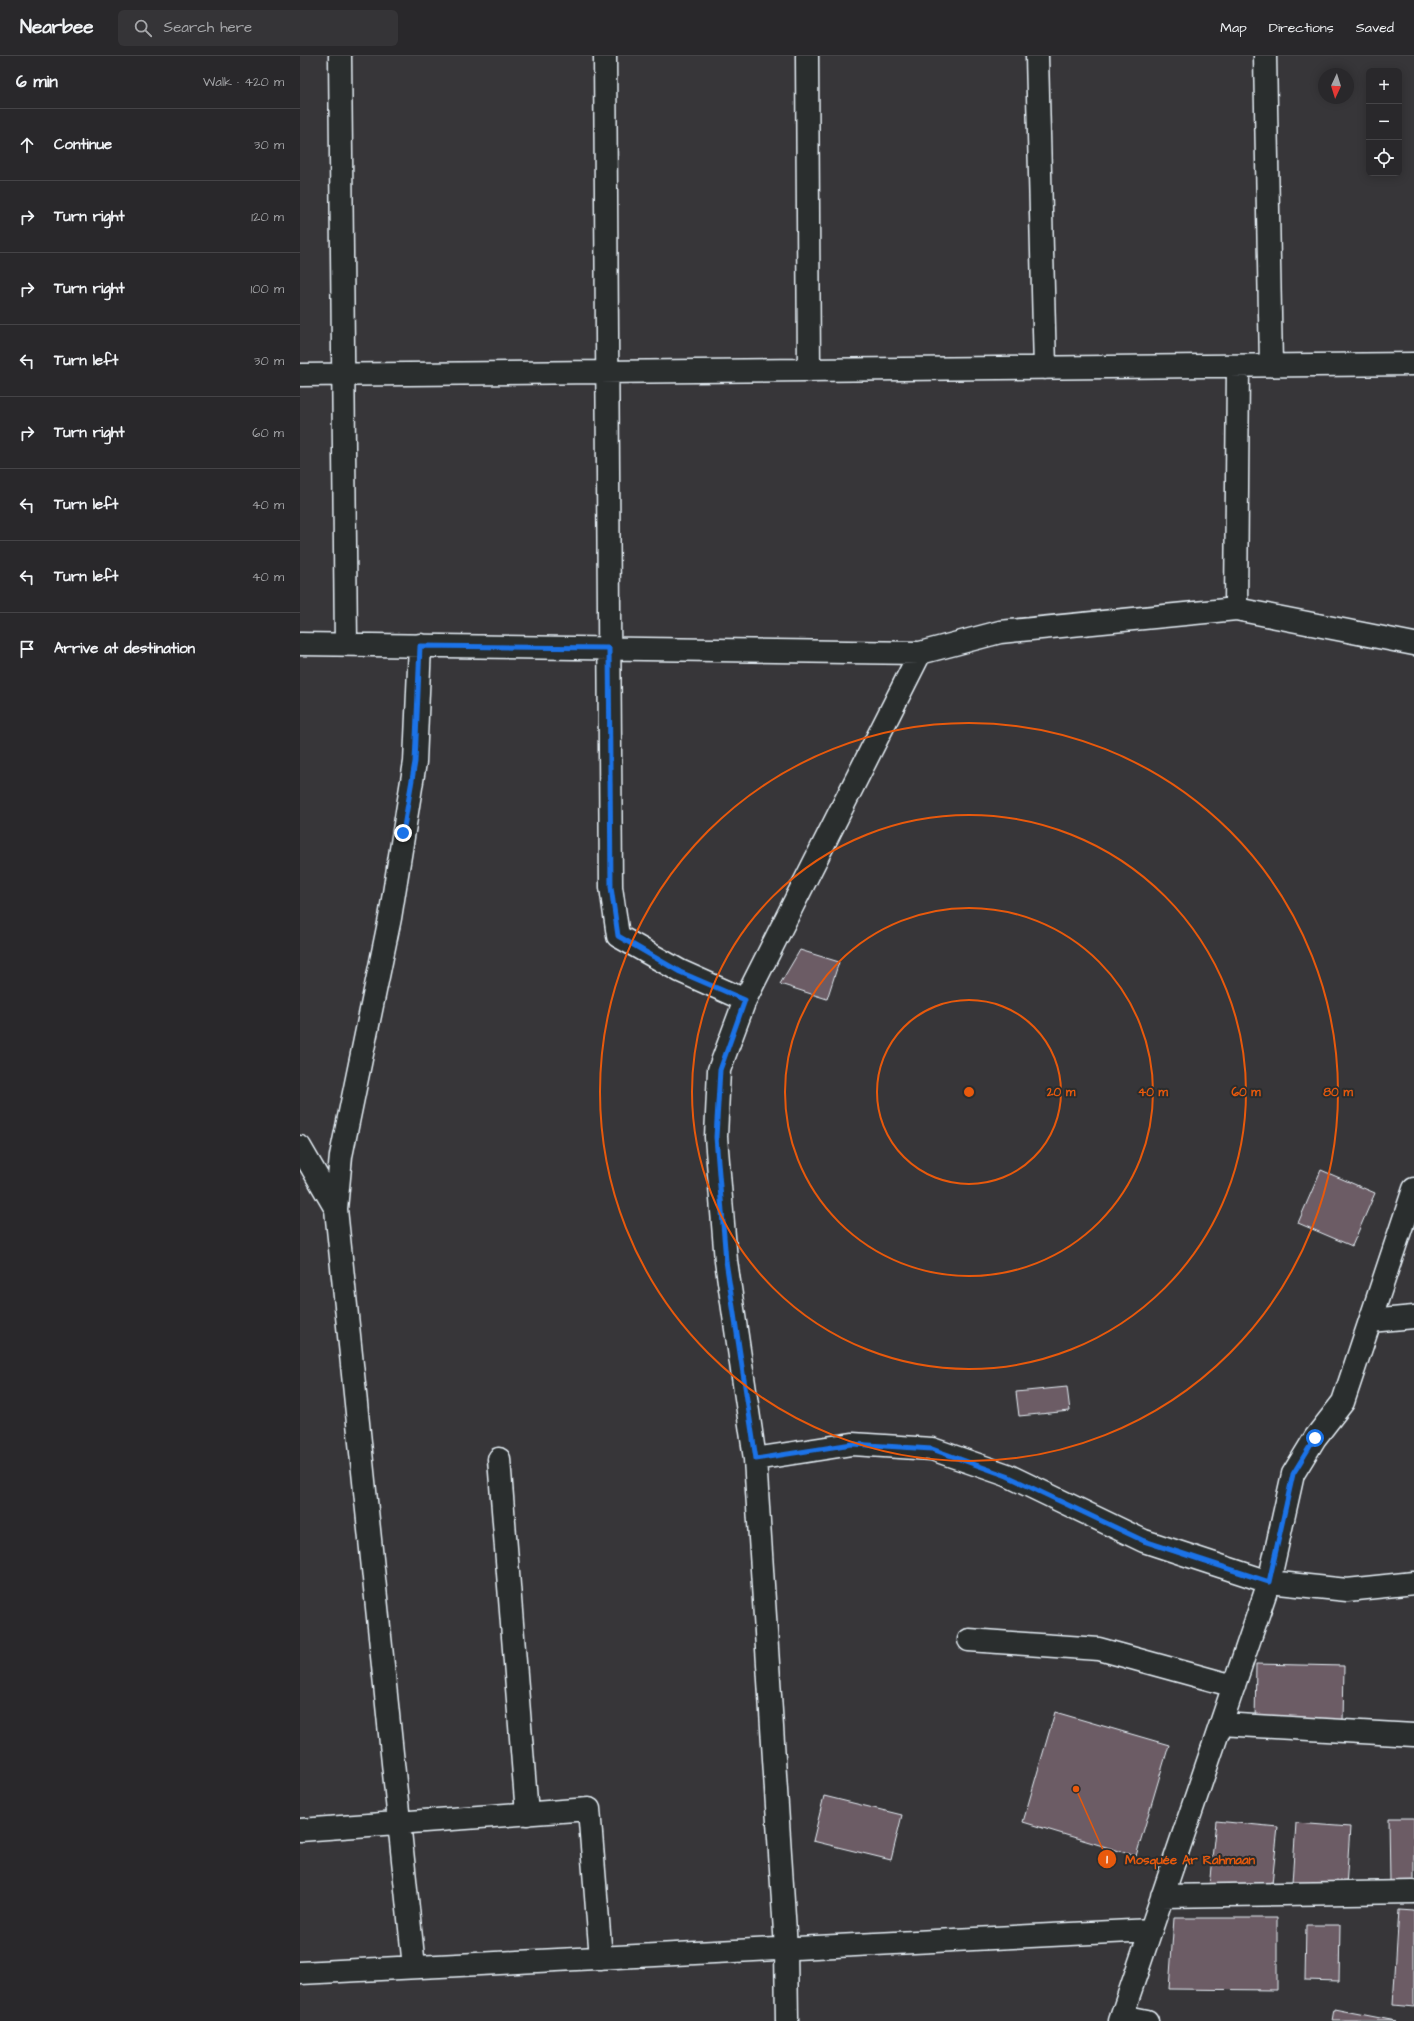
<!DOCTYPE html>
<html lang="en">
<head>
<meta charset="utf-8">
<style>
  body { margin:0; font-family:"Architects Daughter",sans-serif; background:#353437; color:#f1f3f6 }
  .controls { position:absolute; right:12px; top:12px; display:grid; overflow:hidden; border-radius:6px; box-shadow:0 2px 10px #0003 }
  .controls button { width:36px; height:36px; display:grid; place-items:center; padding:0; border:0; border-bottom:1px solid #454447; background:#29282b; color:#f1f3f6; font:20px sans-serif }
  .compass { position:absolute; left:1018px; top:12px; width:36px; height:36px; border-radius:50%; background:#29282b; box-shadow:0 2px 10px #0003; rotate:184deg }
  .stop { position:absolute; width:12px; height:12px; margin:-9px; border:3px solid #1a73e8; border-radius:50%; background:#fff }
  .stop.end { background:#1a73e8; border-color:#fff; box-shadow:0 1px 4px #0008 }
  .list { margin:0; padding:0; list-style:none }
  h2 { display:flex; justify-content:space-between; align-items:center; height:52px; margin:0; padding:0 16px; font-size:17px }
  h2 small { font-size:13px; font-weight:400; color:#a5a6a9 }
  .list li { display:grid; grid-template-columns:26px 1fr auto; gap:12px; align-items:center; box-sizing:border-box; height:72px; padding:0 16px; border-top:1px solid #454447 }
  .list b { display:block; font-size:15px; white-space:nowrap }
  .list em { font-size:13px; font-style:normal; color:#a5a6a9 }
  .icon { flex:none; width:22px; height:22px; fill:none; stroke:currentColor; stroke-width:2; stroke-linecap:round; stroke-linejoin:round }
  .map { position:relative; flex:none; width:1114px; height:1965px; overflow:hidden }
  header { display:flex; align-items:center; gap:24px; box-sizing:border-box; height:56px; padding:0 20px; background:#29282b; border-bottom:1px solid #454447 }
  header strong { font-size:19px }
  nav { display:flex; gap:22px; margin-inline-start:auto; font-size:14px }
  .search { width:280px; height:36px; background:#353437; display:flex; align-items:center; gap:10px; box-sizing:border-box; padding:0 14px; border-radius:6px; color:#a5a6a9; font-size:15px }
  main { display:flex }
  aside { flex:1; background:#29282b }
  .map>svg:first-child { display:block }
  .building { fill:#6c5c65; stroke:#e8f1f8 }
  .lines { fill:none; stroke-linecap:round; stroke-linejoin:round }
  .minor-casing { stroke:#e8f1f8; stroke-width:25 }
  .minor { stroke:#2a2d2e; stroke-width:22 }
  .route { stroke:#1a73e8; stroke-width:5 }
  .ring { fill:none; stroke:#e8590c; stroke-width:2 }
  .centre { fill:#e8590c; stroke:#2a2d2e; stroke-width:2 }
  .ring-label { font-size:12px; text-anchor:middle; font-weight:bold; fill:#e8590c; stroke:#2a2d2e; stroke-width:4; stroke-linejoin:round; paint-order:stroke }
  .leader { fill:none; stroke:#e8590c; stroke-width:1.5 }
  .callout-dot { fill:#e8590c; stroke:#2a2d2e; stroke-width:1.5 }
  .mark-label { font-size:12px; text-anchor:middle; font-weight:bold; fill:#fff }
  .callout-label { font-size:13px; text-anchor:middle; font-weight:bold; fill:#e8590c; stroke:#2a2d2e; stroke-width:4; stroke-linejoin:round; paint-order:stroke }
</style>
</head>
<body>
<header>
<strong>Nearbee</strong>
<div class="search"><svg class="icon" aria-label="search" viewBox="0 0 24 24"><circle cx="10" cy="10" r="6"/><path d="M15 15l6 6"/></svg>Search here</div>
<nav><a>Map</a><a>Directions</a><a>Saved</a></nav>
</header>
<main>
<aside>
<h2>6 min<small>Walk · 420 m</small></h2>
<ul class="list">
<li><svg class="icon" aria-label="ahead" viewBox="0 0 24 24"><path d="M12 20V5M6 11l6-6 6 6"/></svg><div><b>Continue</b></div><em>30 m</em></li>
<li><svg class="icon" aria-label="right" viewBox="0 0 24 24"><path d="M7 20v-9h11M14 6l5 5-5 5"/></svg><div><b>Turn right</b></div><em>120 m</em></li>
<li><svg class="icon" aria-label="right" viewBox="0 0 24 24"><path d="M7 20v-9h11M14 6l5 5-5 5"/></svg><div><b>Turn right</b></div><em>100 m</em></li>
<li><svg class="icon" aria-label="left" viewBox="0 0 24 24"><path d="M17 20v-9H6M10 6l-5 5 5 5"/></svg><div><b>Turn left</b></div><em>30 m</em></li>
<li><svg class="icon" aria-label="right" viewBox="0 0 24 24"><path d="M7 20v-9h11M14 6l5 5-5 5"/></svg><div><b>Turn right</b></div><em>60 m</em></li>
<li><svg class="icon" aria-label="left" viewBox="0 0 24 24"><path d="M17 20v-9H6M10 6l-5 5 5 5"/></svg><div><b>Turn left</b></div><em>40 m</em></li>
<li><svg class="icon" aria-label="left" viewBox="0 0 24 24"><path d="M17 20v-9H6M10 6l-5 5 5 5"/></svg><div><b>Turn left</b></div><em>40 m</em></li>
<li><svg class="icon" aria-label="arrive" viewBox="0 0 24 24"><path d="M6 21V4h12l-3 4 3 4H6"/></svg><div><b>Arrive at destination</b></div></li>
</ul>
</aside>
<div class="map">
<svg width="1114" height="1965" viewBox="0 0 1114 1965">
  <rect width="100%" height="100%" fill="#373639"/>
  <filter id="ink" filterUnits="userSpaceOnUse"><feTurbulence type="fractalNoise" baseFrequency=".025" numOctaves="2"/><feDisplacementMap in="SourceGraphic" scale="8" xChannelSelector="R" yChannelSelector="G"/><feConvolveMatrix kernelMatrix="1 2 1 2 8 2 1 2 1" color-interpolation-filters="sRGB"/></filter>
  <g filter="url(#ink)">
    <path class="building" d="M500,894L539,906L527,943L480,928Z
      M1021,1114L1075,1137L1052,1190L998,1167Z
      M767,1331L770,1355L719,1360L716,1336Z
      M956,1608L1044,1610L1043,1666L955,1665Z
      M755,1656L869,1689L836,1800L723,1766Z
      M524,1740L602,1759L591,1804L513,1785Z
      M1089,1762H1114V1826H1090Z
      M916,1765L978,1771L971,1837L909,1830Z
      M996,1767L1050,1771L1046,1831L992,1827Z
      M1099,1854L1114,1855V1951L1093,1949Z
      M874,1862H977V1934L869,1933Z
      M1006,1869H1040L1039,1925L1005,1924Z
      M1034,1953L1096,1965H1032Z"/>
    <g class="lines">
      <g class="minor-casing">
        <path id="minor" d="M40,0L46,588
          M305,0L311,831L318,880L380,915L445,944L419,1014L416,1081L426,1205L455,1403L486,1892L487,1965
          M507,0L509,314
          M737,0L745,312
          M965,0L971,309
          M0,319L1114,308
          M936,553L938,310
          M0,588L620,597L700,576L936,553L1114,588
          M445,944L620,597
          M0,1091L36,1153
          M1070,1265L1114,1261
          M199,1403L227,1758
          M455,1403L552,1388L632,1393L707,1419L844,1485L969,1526L1047,1534L1114,1527
          M669,1584L799,1593L934,1630
          M921,1668L1114,1679
          M0,1774L289,1753L301,1902
          M862,1840L1114,1836
          M114,1911L36,1153L41,1100L90,862L115,706L120,589
          M0,1917L851,1874
          M822,1960L847,1965
          M820,1965L969,1526L993,1418L1015,1382L1043,1346L1114,1133"/>
      </g>
      <use href="#minor" class="minor"/>
    </g>
  </g>
  <g class="lines" filter="url(#ink)">
    <path class="route" d="M103,777L115,706L120,590L309,592L311,831L318,880L380,916L445,944L420,1014L416,1081L426,1205L456,1403L552,1388L632,1393L707,1420L844,1485L969,1526L993,1418L1015,1382"/>
  </g>
  <g class="ring">
    <circle cx="669" cy="1036" r="92"/>
    <circle cx="669" cy="1036" r="184"/>
    <circle cx="669" cy="1036" r="277"/>
    <circle cx="669" cy="1036" r="369"/>
  </g>
  <circle cx="669" cy="1036" r="6" class="centre"/>
  <g class="ring-label">
    <text x="761" y="1040">20 m</text>
    <text x="853" y="1040">40 m</text>
    <text x="946" y="1040">60 m</text>
    <text x="1038" y="1040">80 m</text>
  </g>
  <path class="leader" d="M776 1733L807 1803"/>
  <g class="callout-dot">
    <circle cx="776" cy="1733" r="4"/>
    <circle cx="807" cy="1803" r="10"/>
  </g>
  <g class="mark-label">
    <text x="807" y="1807">1</text>
  </g>
  <g class="callout-label">
    <text x="890" y="1808">Mosquée Ar Rahmaan</text>
  </g>
</svg>
<div class="controls">
<button>+</button>
<button>−</button>
<button><svg class="icon" aria-label="locate" viewBox="0 0 24 24"><circle cx="12" cy="12" r="6"/><path d="M12 2v4M12 18v4M2 12h4M18 12h4"/></svg></button>
</div>
<svg class="compass" viewBox="-18 -18 36 36"><path d="M0-13l5 13h-10z" fill="#e53935"/><path d="M0 13l5-13h-10z" fill="#a5a6a9"/></svg>
<div class="stop" style="left:1015px;top:1382px"></div>
<div class="stop end" style="left:103px;top:777px"></div>
</div>
</main>
</body>
</html>
